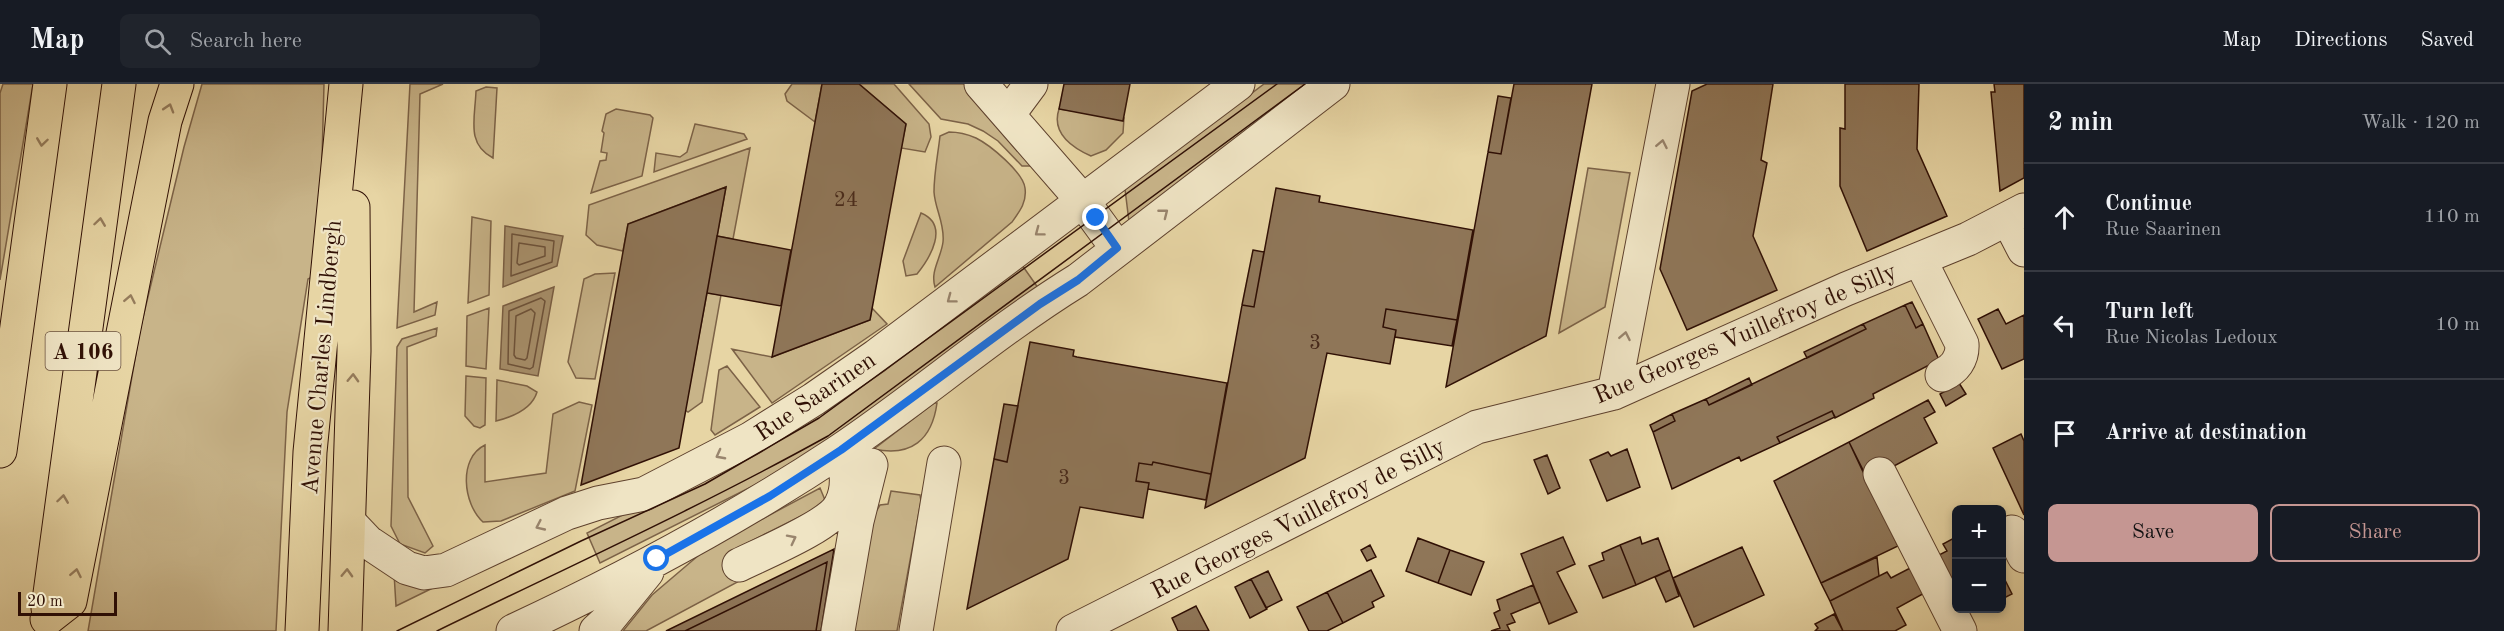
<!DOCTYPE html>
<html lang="en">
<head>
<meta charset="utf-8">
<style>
  body { margin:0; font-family:"Old Standard TT",serif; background:#20242c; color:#f1f3f6 }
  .controls { position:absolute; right:18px; bottom:18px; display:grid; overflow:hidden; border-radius:9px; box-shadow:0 3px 9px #0003 }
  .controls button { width:54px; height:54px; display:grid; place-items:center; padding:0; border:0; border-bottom:2px solid #363941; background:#171b24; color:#f1f3f6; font:30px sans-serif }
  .scale { position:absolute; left:18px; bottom:15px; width:99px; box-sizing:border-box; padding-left:6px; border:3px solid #301005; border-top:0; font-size:16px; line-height:21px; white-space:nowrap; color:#301005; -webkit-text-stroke:4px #efe4c4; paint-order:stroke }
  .stop { position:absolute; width:18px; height:18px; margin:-14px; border:4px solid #1a73e8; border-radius:50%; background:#fff }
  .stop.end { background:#1a73e8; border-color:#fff; box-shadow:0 2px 6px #0008 }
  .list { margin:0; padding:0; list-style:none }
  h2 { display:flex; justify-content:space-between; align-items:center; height:78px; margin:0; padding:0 24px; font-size:26px }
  h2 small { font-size:20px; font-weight:400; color:#9ea1a6 }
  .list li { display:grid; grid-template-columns:39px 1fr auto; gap:18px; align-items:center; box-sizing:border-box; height:108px; padding:0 24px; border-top:2px solid #363941 }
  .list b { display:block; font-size:22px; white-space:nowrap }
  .list p { margin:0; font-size:20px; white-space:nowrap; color:#9ea1a6 }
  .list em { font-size:20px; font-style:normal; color:#9ea1a6 }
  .actions { display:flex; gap:12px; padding:18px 24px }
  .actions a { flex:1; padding:14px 0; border:2px solid #c59692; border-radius:9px; text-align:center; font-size:21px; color:#c59692 }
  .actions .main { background:#c59692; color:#111 }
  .icon { flex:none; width:33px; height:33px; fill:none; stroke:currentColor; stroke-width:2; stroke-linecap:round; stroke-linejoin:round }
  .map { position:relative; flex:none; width:2024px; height:547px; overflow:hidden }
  header { display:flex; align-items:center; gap:36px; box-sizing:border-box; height:84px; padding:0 30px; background:#171b24; border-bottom:2px solid #363941 }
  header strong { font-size:28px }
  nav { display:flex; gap:33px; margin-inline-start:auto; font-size:21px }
  .search { width:420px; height:54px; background:#20242c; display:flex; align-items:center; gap:15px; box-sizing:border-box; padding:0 21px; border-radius:9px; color:#9ea1a6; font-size:22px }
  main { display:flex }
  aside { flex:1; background:#171b24 }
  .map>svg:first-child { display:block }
  .green { fill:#c8b489; stroke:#7c6247; stroke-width:1.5 }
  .water { fill:#a9926e; stroke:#795e44; stroke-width:1.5 }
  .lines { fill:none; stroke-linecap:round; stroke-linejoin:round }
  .shore { stroke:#6c513a; stroke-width:1.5 }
  .building { fill:#8f7658; stroke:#301005; stroke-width:1.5 }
  .minor-casing { stroke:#5e412d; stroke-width:35 }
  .major-casing { stroke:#301005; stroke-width:35 }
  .highway-casing { stroke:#301005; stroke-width:35 }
  .minor { stroke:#efe4c4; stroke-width:33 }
  .major { stroke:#e7d5a4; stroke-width:33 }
  .highway { stroke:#e7d5a4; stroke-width:33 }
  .tram { stroke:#301005; stroke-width:1.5 }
  .oneway { stroke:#957c5c }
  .oneway2 { stroke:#99856e }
  .route { stroke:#1a73e8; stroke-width:8 }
  .labels { text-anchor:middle; stroke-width:4.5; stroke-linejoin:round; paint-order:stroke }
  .number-label { font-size:21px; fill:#482a1a }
  .shield { fill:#efe4c4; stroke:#69503e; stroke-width:1.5 }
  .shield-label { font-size:22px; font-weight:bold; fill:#301005 }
  .street-label { font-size:24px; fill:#301005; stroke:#efe4c4 }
</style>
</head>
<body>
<header>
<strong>Map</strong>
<div class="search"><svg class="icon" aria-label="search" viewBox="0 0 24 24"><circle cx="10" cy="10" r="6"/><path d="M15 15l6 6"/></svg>Search here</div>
<nav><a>Map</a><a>Directions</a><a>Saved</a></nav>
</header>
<main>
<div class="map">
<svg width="2024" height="547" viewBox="0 0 2024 547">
  <rect width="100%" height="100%" fill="#e7d5a4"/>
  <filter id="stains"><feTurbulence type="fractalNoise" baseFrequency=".00333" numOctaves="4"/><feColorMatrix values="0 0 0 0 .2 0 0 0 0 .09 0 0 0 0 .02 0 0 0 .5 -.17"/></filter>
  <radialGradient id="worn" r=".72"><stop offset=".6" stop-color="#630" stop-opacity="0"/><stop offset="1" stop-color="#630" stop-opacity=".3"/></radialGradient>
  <path class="green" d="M3,0H33L0,196V9Z
    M202,0H324L319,190L308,195L287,328L276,547H88L140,246L184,63Z
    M410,0H443L420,10L414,228L437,218L435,231L397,244Z
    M792,0H822L815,38L787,17L785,10Z
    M859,0H894L929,40L931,53L925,68L901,64L906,40Z
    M909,0H964L1033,82H1022L998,57L983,47L968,40L941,35Z
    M1264,0H1316L1129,138L1125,105Z
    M486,3L497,4L493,74C466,60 475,35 476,7Z
    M616,25L650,31L653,34L642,92L591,109L600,77L606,76L607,69L601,68L604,49L602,47L606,30Z
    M1059,25L1124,34L1123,49L1106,66L1091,72C1071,63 1051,49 1059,25Z
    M695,40L744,50L747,55L654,88L656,69L680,73L687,68Z
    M949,48C959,48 967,50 976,54C990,61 1023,88 1025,104C1027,118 1020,127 1012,138L935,203C930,187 941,174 943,158C945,140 935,125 934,108C934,89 938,70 940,52Z
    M750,64L733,155L717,152L726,103L628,140L623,167L597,161L586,151L589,121Z
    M1588,84L1630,89L1605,223L1559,249Z
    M921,129C950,141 930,174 917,190L906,192L903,177Z
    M472,133L491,137L489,211L468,219Z
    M1022,181L1041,208L820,362L755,401L600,479L587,449L757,363Z
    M615,189L595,295L576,294L568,278L584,195L595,190Z
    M707,209L721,211L702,318L688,328L685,326Z
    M489,224L486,285L466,282L467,232Z
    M872,224L887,240L772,319L732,265L772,273L870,236Z
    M437,244L436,252L407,263L408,413L433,462L425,469L400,460L391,442L397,263L402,255Z
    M727,282L760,323L715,351L711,346L719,286Z
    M466,292L486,294L485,341L480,344L474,342L465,332Z
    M497,296L527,302L537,308C532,325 512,333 496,337Z
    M579,318L592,321L575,407L501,437L483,438C463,420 458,374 485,361V398L546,389L553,330Z
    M934,319H937C932,356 911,373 874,365Z
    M820,404L825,416L817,424L733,466L745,494L646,547H623L652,511L706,465Z
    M891,407L920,411L921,417L897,547H850L871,436L880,421L888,420Z
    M394,489L443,499L396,522Z"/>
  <path class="water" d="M505,142L563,152L557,182L503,203Z
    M554,203L538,292L500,285L503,222Z"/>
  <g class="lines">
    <path class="shore" d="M512,150L554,157L552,178L511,192Z
      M519,159L545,163V172L519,181L517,179Z
      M541,214L545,217L533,283L530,285L508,280L509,227Z
      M531,225L535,229L527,274L525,276L516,274L514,271L516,232Z"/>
  </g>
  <path class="building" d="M822,0H859L906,40L870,236L772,273Z
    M1064,0H1130L1123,37L1059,25Z
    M1514,0H1592L1546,252L1446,303L1488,68L1501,70Z
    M1707,0H1773L1761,76L1767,79L1753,152L1777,206L1687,246L1660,185L1692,7Z
    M1845,0H1919L1917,65L1947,132L1867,167L1840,102V44L1845,45Z
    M1994,0H2024V94L2000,107L1991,8H1995Z
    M1498,12L1511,14L1501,70L1488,68Z
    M726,103L679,364L581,401L628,140Z
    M1276,104L1320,112L1319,118L1473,146L1457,236L1386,225L1383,243L1396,246L1390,280L1327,269L1305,374L1205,424L1242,221L1254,223Z
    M717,152L791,166L781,222L707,209Z
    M1253,166L1264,168L1254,223L1242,221Z
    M1912,218L1923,240L1916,244L1905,221Z
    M1905,221L1916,244L1923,240L1939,276L1873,310L1874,314L1835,334L1832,327L1777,353L1780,359L1741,377L1739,373L1672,405L1653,348L1675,337L1672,330L1706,315L1709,321L1866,245L1863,240Z
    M1386,225L1457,236L1452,262L1395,253L1396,246L1383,243Z
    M1998,225L2006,240L2024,231V275L2002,285L1978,235Z
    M1863,240L1866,245L1807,274L1804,268Z
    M1030,258L1074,266L1073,272L1077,273L1227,299L1211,390L1153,378L1152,381L1139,379L1136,397L1149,399L1143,434L1080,423L1068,475L967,525L994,375L1007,378Z
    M1749,294L1752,301L1709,321L1706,315Z
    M1959,299L1966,310L1946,322L1940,310Z
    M1928,316L1935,328L1924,334L1937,359L1868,396L1849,358Z
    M1004,320L1018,322L1007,378L994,375Z
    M1832,327L1835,333L1780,359L1777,353Z
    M1672,330L1675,337L1653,348L1650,341Z
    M2021,350L2024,357V431L1993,364Z
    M1849,358L1898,462L1821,499L1774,397Z
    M1627,365L1640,403L1607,417L1590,376L1608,368L1611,372Z
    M1547,371L1560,404L1548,410L1534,376Z
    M1153,378L1211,390L1206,416L1148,405L1149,399L1136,397L1139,379L1152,381Z
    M1563,453L1575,480L1557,488L1577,528L1549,540L1521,470Z
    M1640,453L1642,460L1658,454L1670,486L1636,501L1620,461Z
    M1418,454L1450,466L1438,499L1406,487Z
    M1954,454L1956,460V492L1949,495L1937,472L1947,467L1943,460Z
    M1370,461L1376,473L1367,477L1361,466Z
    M1620,461L1636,501L1603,514L1589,482L1604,476L1602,469Z
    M1742,463L1764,511L1694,543L1673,494Z
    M834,465L821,547H816L827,478L685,547H666Z
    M1450,466L1484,478L1471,511L1438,499Z
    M1877,473L1879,492L1830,517L1821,499Z
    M827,478L816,547H685Z
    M1916,481L1930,506L1897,524L1906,541L1895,547H1843L1830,517L1887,488L1891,494Z
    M1371,486L1384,512L1372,518L1374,523L1343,539L1327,508Z
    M1670,486L1679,512L1666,518L1655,493Z
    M1268,487L1282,516L1266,524L1251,495Z
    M2002,490L2012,510L2002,515Z
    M1251,495L1267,525L1250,534L1235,503Z
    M1533,501L1540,518L1511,530L1515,538L1507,541L1510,547H1491L1500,544L1494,529L1500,526L1497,516Z
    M1327,508L1343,539L1327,547H1309L1297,523Z
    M1196,522L1209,547H1178L1172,534Z
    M1834,530L1843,547H1815L1818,544L1815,540Z"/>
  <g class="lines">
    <g class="minor-casing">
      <path id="minor" d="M981,0L1082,116L1117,164
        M1008,31L1031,0
        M2008,135L2024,166
        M1920,176L1962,260C1963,275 1955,285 1942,291
        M1614,309L1673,0
        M1880,390L1960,547
        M349,438L368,458L407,484L424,489L446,486L567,429L598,419L644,410L750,355L814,315L876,272L1238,0
        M2012,448L2024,472
        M739,481C761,470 832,441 841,420C850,402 846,384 841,366
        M513,547C625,495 735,436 838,368C920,313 994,248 1078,196L1333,0
        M596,547L608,536L647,488
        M838,547L857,437L871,381
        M916,547L944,379
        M1073,547L1477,343L1614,309L1846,205L1968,155L2024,126"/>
    </g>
    <g class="major-casing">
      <path id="major" d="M302,547L310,368L346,0
        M345,547L354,267L353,123"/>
    </g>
    <g class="highway-casing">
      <path id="highway" d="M0,367L50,0
        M48,524L119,0
        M47,535L70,517L165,37L177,0"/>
    </g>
    <use href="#minor" class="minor"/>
    <use href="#major" class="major"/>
    <use href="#highway" class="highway"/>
    <path class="tram" d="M397,547L581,457L705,400L819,334L1277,0
      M437,547C568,483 700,423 828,352L1305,0"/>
  </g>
  <defs><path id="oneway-chevron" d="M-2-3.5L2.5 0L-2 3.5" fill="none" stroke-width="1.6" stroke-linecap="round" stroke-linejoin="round" transform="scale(1.5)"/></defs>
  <g class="oneway">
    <use href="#oneway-chevron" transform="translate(169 24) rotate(-73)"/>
    <use href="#oneway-chevron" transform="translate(42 58) rotate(98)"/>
    <use href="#oneway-chevron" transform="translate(100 138) rotate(-82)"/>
    <use href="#oneway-chevron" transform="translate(130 215) rotate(-79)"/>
    <use href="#oneway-chevron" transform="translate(353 294) rotate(-88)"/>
    <use href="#oneway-chevron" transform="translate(63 415) rotate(-82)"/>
    <use href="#oneway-chevron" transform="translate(76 489) rotate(-79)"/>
    <use href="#oneway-chevron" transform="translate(347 489) rotate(-88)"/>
  </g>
  <g class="oneway2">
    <use href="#oneway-chevron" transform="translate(1662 60) rotate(-79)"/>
    <use href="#oneway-chevron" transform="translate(1164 129) rotate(-38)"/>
    <use href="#oneway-chevron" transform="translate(1039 148) rotate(143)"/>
    <use href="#oneway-chevron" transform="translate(951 215) rotate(143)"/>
    <use href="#oneway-chevron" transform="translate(1625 252) rotate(-79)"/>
    <use href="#oneway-chevron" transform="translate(720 371) rotate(152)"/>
    <use href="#oneway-chevron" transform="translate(540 442) rotate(155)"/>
    <use href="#oneway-chevron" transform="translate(792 455) rotate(-27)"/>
  </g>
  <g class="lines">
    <path class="route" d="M657,475L770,412L841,366L1040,220L1078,196L1117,164L1096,134"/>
  </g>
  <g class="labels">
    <g class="number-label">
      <text x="846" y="122">24</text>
      <text x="1315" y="265">3</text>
      <text x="1064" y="400">3</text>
    </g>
    <rect class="shield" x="45.5" y="248" width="75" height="38" rx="4.5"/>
    <g class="shield-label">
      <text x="83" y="275">A 106</text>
    </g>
    <g class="street-label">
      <text transform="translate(1745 249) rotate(-23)" y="8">Rue Georges Vuillefroy de Silly</text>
      <text transform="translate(321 273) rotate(-85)" y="8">Avenue Charles Lindbergh</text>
      <text transform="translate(815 312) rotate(-34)" y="8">Rue Saarinen</text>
      <text transform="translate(1298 434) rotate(-27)" y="8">Rue Georges Vuillefroy de Silly</text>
    </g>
  </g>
  <rect width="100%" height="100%" filter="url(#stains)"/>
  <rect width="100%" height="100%" fill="url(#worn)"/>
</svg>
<div class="controls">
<button>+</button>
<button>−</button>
</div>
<div class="scale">20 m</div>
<div class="stop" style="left:657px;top:475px"></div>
<div class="stop end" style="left:1096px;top:134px"></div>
</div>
<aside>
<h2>2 min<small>Walk · 120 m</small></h2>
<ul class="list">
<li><svg class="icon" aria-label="ahead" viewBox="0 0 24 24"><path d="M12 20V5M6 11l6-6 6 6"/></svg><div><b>Continue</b><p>Rue Saarinen</p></div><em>110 m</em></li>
<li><svg class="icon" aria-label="left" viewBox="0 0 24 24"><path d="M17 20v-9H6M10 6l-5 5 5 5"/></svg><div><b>Turn left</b><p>Rue Nicolas Ledoux</p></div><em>10 m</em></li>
<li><svg class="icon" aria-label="arrive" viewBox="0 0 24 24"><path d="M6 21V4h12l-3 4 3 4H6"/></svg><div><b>Arrive at destination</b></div></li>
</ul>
<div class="actions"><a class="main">Save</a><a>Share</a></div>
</aside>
</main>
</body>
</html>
